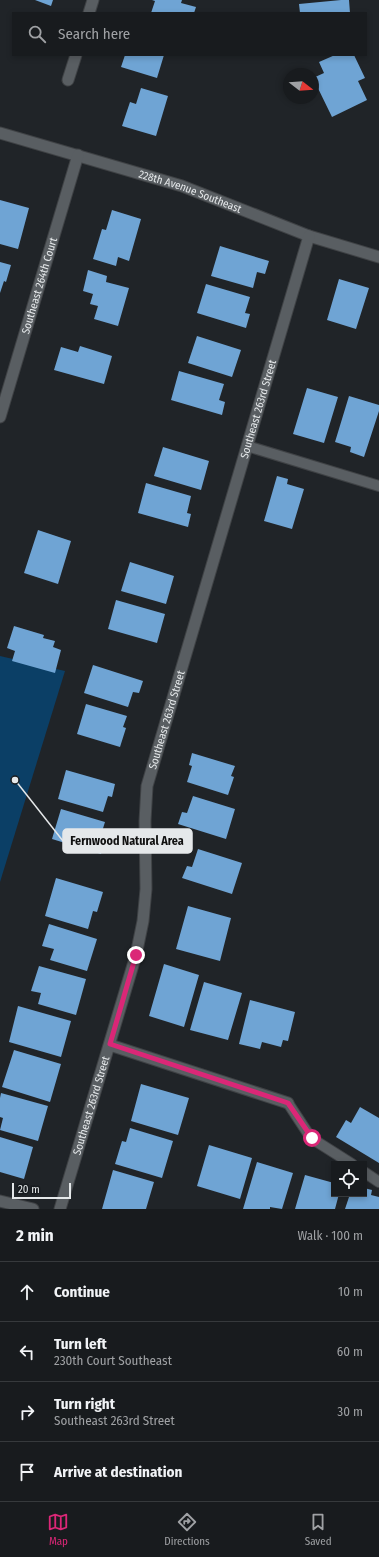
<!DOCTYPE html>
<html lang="en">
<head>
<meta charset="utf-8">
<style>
  body { margin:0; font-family:"Fira Sans Condensed",sans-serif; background:#212427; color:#f1f3f6 }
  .controls { position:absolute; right:12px; bottom:12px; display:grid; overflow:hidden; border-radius:0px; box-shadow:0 2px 6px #0003 }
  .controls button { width:36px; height:36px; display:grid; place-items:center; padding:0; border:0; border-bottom:1px solid #36393c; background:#181b1e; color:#f1f3f6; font:20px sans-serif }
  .compass { position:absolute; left:283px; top:68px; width:36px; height:36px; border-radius:50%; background:#181b1e; box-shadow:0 2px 6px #0003; rotate:107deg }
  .scale { position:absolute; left:12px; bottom:10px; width:59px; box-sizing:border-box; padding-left:4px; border:2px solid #e5e8ea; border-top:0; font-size:11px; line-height:14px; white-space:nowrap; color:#e5e8ea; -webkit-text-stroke:3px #171b1f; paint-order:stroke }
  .stop { position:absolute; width:12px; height:12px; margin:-9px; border:3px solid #db2777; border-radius:50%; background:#fff }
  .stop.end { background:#db2777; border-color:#fff; box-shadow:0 1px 4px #0008 }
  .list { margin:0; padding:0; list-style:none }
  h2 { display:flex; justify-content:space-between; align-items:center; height:52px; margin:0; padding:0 16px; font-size:17px }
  h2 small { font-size:13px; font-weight:400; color:#9fa1a4 }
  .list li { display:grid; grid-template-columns:26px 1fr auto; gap:12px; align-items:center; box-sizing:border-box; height:60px; padding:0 16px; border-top:1px solid #36393c }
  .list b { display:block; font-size:15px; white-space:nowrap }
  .list p { margin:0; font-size:13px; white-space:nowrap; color:#9fa1a4 }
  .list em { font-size:13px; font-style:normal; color:#9fa1a4 }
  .icon { flex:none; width:22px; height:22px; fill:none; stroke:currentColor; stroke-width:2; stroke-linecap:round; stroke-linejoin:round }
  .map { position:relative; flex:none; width:379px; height:1209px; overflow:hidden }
  .search { position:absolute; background:#181b1e; box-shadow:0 2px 6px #0003; left:12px; right:12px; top:12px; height:44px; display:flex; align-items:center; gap:10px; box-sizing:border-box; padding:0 14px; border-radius:0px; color:#9fa1a4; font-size:15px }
  .sheet { height:292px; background:#181b1e }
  nav { display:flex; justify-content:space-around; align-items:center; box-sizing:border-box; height:56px; border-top:1px solid #36393c; background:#181b1e; font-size:11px; color:#9fa1a4 }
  nav a { display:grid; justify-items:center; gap:2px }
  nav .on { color:#db2777 }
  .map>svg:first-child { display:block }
  .green { fill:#0b3f66 }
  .building { fill:#6fa4d4 }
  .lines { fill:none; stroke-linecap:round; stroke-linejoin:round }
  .service-casing { stroke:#3f4245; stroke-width:12 }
  .minor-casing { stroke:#3f4245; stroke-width:13 }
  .service { stroke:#595e62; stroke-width:10 }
  .minor { stroke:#595e62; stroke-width:11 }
  .route { stroke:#db2777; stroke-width:5 }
  .labels { text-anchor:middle; stroke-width:4; stroke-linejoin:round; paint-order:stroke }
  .street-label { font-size:11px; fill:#e5e8ea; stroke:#171b1f }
  .leader { fill:none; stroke:#e5e8ea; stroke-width:1.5 }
  .callout-dot { fill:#e5e8ea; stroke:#171b1f; stroke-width:1.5 }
  .callout { fill:#e5e8ea; stroke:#e5e8ea; stroke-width:1.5 }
  .callout-label { font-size:12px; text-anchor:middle; font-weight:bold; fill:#111 }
</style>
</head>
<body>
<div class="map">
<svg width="379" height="1209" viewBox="0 0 379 1209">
  <rect width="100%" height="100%" fill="#202428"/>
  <path class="green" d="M0,656L65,671L0,882Z"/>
  <path class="building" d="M35,0H53L51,6Z
    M152,0H182L181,3L196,7L194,13H151L155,1Z
    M341,0H349L350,13H300L299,4Z
    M125,55H164L157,78L121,67Z
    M335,55H354L365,78L358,81L367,100L332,117L313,78L324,73L319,62Z
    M141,88L168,96L156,136L122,126L130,102L136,104Z
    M0,200L29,208L18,249L0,244Z
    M112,210L141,219L129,261L118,257L116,266L93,259L102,229L106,230Z
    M220,246L269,261L265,274L257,272L253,288L211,276Z
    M0,262L11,265L6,282L4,281L0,293Z
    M88,270L107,276L106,282L129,288L118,326L94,319L98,306L90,304L93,294L83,291Z
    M339,279L369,288L356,329L327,320Z
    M206,284L250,297L245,313L250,314L246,328L197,313Z
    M197,336L241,350L232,377L188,363Z
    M80,346L112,356L104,384L54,370L61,347L78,352Z
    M179,371L224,384L219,400L225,402L222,415L171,400Z
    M307,388L338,397L324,443L293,434Z
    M349,396L379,405V411L364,457L350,452L351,447L335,442Z
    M163,447L209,461L201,490L154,476Z
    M277,476L288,479L287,484L304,489L292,529L264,521Z
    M146,483L191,496L187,513L191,514L188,527L138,513Z
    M38,530L71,541L58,584L24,573Z
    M130,562L174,576L166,604L121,591Z
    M116,600L165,614L157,643L108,629Z
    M14,626L44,635L43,638L55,641L53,647L61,650L55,673L12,661L15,651L7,648Z
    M93,665L143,681L139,693L133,692L128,707L84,693Z
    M86,704L127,716L123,727L126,728L120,747L77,734Z
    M192,753L235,766L231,776L234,777L228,795L187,782L192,766L189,765Z
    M66,770L115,784L112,797L108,796L103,812L58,799Z
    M193,796L235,809L226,839L178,824L182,812L187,813Z
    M61,809L105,822L100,838L105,840L101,854L52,839Z
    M198,849L242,863L232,894L182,878L187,866L192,867Z
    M56,878L103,892L97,912L93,911L88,929L45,916Z
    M188,906L231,918L220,961L176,949Z
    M49,924L97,939L87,971L50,960L54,949L42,946Z
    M164,964L199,975L184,1027L149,1016Z
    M39,966L86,979L76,1015L38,1004L41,993L31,991Z
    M204,982L242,993L228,1040L190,1030Z
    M250,1000L295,1012L288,1041L283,1040L281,1047L262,1042L260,1049L239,1044Z
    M18,1006L71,1021L61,1057L9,1042Z
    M14,1050L61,1064L50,1102L2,1087Z
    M141,1084L189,1098L178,1135L131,1121Z
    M1,1093L48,1106L38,1141L0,1130L3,1118L0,1117V1098Z
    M360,1107L379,1118V1163L336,1137L346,1120L351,1123Z
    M130,1128L173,1141L162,1178L115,1164L122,1141L126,1142Z
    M0,1137L33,1147L24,1179L0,1172Z
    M209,1145L252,1158L240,1199L197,1186Z
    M257,1162L293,1173L282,1209L270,1207V1209H243Z
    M113,1170L154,1182L146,1209H102Z
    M305,1175L334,1183V1194H339L335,1209H295Z
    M364,1188L372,1190L371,1195L379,1197V1209H345L350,1194H364Z"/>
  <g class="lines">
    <g class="service-casing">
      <path id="service" d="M247,446L379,486
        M288,1103L311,1138L352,1164
        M364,1172L379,1182"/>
    </g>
    <g class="minor-casing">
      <g id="minor">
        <path d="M89,13L93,0"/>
        <path d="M68,80L76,55"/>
        <path id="s1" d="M0,133L182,186L309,236L379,257"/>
        <path id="s2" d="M0,417L78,155"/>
        <path d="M110,1045L288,1103"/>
        <path d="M0,1201L33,1209"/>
        <path id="s3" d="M60,1209L136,955L143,921L146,889L145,821L147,786L309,236"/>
      </g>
    </g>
    <use href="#service" class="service"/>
    <use href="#minor" class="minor"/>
  </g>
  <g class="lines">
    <path class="route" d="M136,955L110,1044L288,1103L312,1138"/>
  </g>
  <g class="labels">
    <g class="street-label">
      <text dy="4" stroke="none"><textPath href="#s1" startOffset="199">228th Avenue Southeast</textPath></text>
      <text dy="4" stroke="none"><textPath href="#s2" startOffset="137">Southeast 264th Court</textPath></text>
      <text dy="4" stroke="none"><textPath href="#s3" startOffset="828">Southeast 263rd Street</textPath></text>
      <text dy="4" stroke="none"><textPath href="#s3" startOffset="504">Southeast 263rd Street</textPath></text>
      <text dy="4" stroke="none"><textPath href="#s3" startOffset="108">Southeast 263rd Street</textPath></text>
    </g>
  </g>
  <path class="leader" d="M15 780L63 841"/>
  <circle class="callout-dot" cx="15" cy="780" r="4"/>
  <rect class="callout" x="63" y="829" width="129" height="24" rx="4"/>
  <g class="callout-label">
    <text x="127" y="845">Fernwood Natural Area</text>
  </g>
</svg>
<div class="controls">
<button><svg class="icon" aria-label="locate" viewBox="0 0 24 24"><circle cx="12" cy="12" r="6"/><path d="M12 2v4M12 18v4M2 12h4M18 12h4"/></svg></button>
</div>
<svg class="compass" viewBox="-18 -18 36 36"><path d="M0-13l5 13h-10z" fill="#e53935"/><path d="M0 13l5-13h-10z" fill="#9fa1a4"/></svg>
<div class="scale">20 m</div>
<div class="stop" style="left:312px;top:1138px"></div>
<div class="stop end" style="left:136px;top:955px"></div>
<div class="search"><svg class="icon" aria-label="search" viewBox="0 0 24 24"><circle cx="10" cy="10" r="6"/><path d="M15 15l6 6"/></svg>Search here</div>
</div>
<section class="sheet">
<h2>2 min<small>Walk · 100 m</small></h2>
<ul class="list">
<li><svg class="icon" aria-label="ahead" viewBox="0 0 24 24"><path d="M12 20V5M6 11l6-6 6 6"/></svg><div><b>Continue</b></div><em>10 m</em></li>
<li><svg class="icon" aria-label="left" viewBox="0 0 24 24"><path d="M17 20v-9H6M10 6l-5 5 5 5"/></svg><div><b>Turn left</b><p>230th Court Southeast</p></div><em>60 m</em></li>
<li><svg class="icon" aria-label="right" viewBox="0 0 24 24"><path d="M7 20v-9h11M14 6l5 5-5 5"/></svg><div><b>Turn right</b><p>Southeast 263rd Street</p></div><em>30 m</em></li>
<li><svg class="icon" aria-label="arrive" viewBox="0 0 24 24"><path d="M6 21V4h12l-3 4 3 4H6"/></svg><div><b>Arrive at destination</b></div></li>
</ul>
</section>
<nav>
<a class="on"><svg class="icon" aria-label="map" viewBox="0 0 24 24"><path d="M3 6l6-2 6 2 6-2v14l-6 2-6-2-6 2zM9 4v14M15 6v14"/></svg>Map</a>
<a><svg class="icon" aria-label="directions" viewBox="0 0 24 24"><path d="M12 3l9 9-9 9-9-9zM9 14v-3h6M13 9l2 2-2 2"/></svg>Directions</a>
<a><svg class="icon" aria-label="saved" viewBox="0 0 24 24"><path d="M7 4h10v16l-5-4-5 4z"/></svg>Saved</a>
</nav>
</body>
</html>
